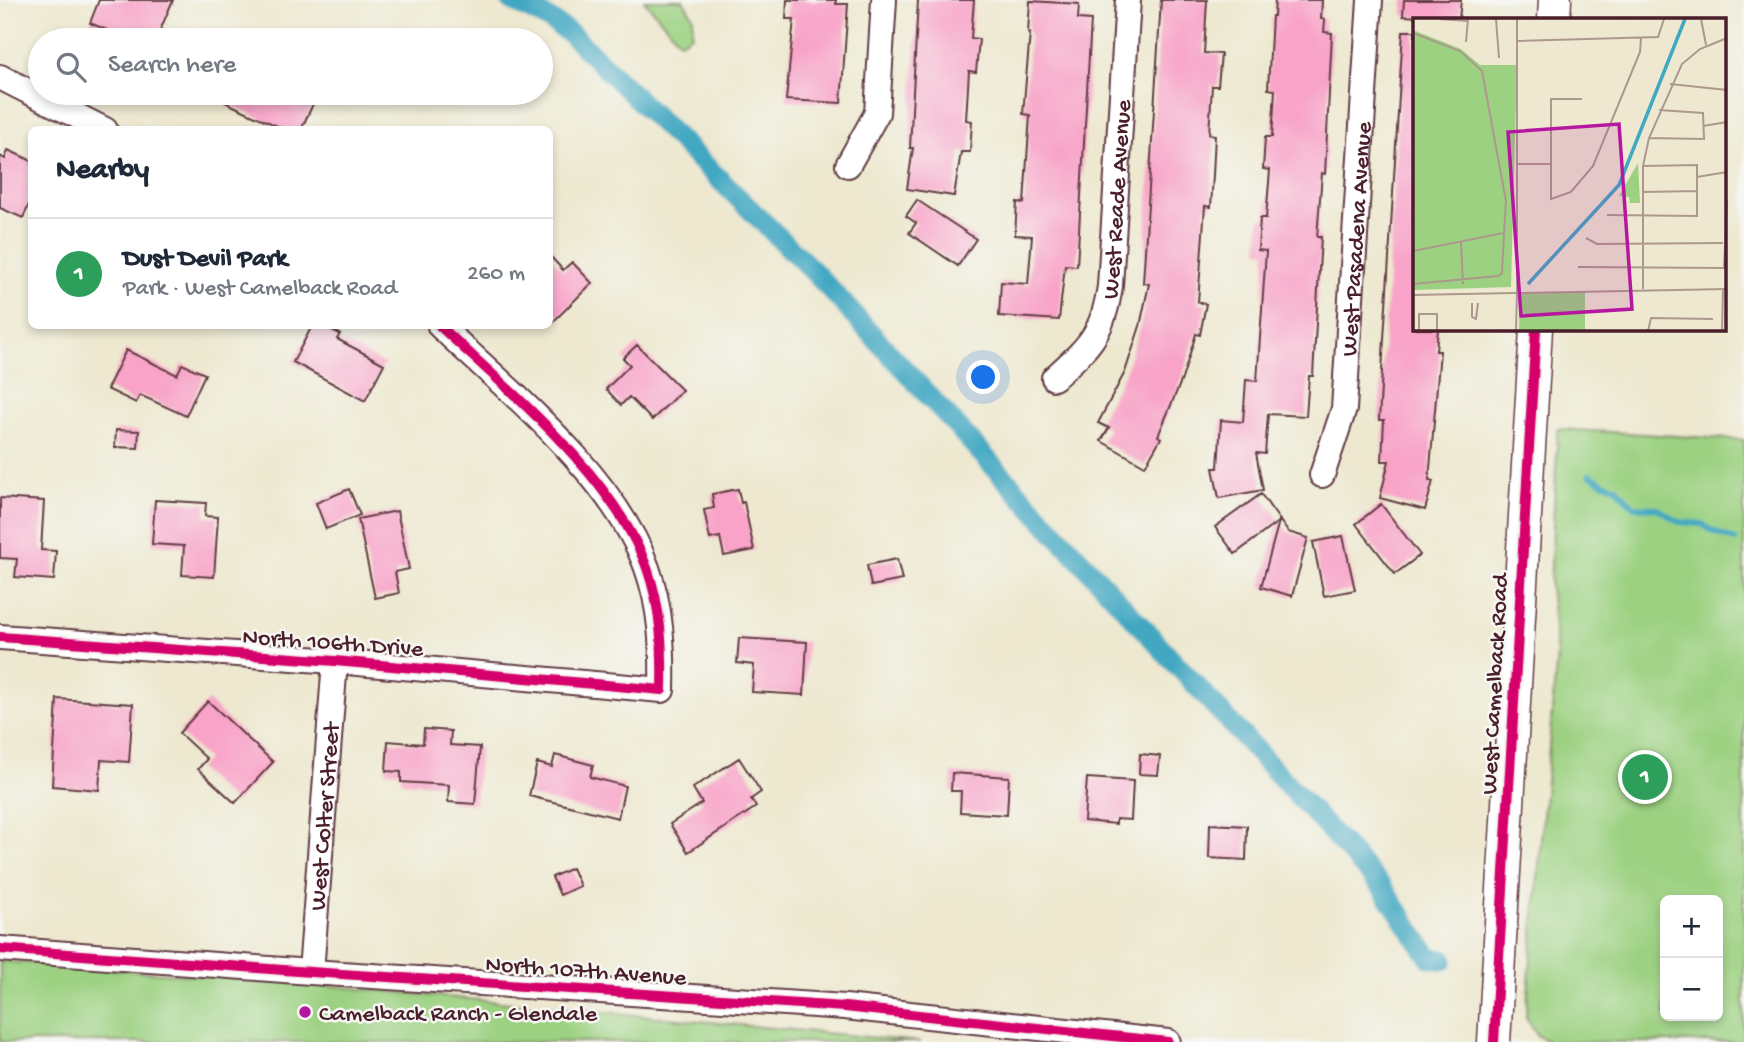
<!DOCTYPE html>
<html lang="en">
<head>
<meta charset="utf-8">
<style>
  body { margin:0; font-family:"Gochi Hand",sans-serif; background:#f2f2f3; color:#1f2937 }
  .controls { position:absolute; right:21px; bottom:21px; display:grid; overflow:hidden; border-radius:10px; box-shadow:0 4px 10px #0003 }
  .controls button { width:63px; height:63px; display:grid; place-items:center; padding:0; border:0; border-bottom:2px solid #e0e1e3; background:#fff; color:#1f2937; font:35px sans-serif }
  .you { position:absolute; left:984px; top:378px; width:24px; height:24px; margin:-18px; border:5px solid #fff; border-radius:50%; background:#1a73e8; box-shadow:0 0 0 10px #1a73e833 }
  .badge { display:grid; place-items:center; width:46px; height:46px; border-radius:50%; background:#b5179e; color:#fff; font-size:23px; font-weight:700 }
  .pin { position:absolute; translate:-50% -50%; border:4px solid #fff; box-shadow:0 2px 7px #0006 }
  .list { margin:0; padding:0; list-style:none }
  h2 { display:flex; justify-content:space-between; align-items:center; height:91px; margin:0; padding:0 28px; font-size:30px }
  h2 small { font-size:23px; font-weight:400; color:#747a83 }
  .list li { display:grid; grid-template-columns:46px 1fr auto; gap:21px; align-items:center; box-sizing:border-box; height:112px; padding:0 28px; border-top:2px solid #e0e1e3 }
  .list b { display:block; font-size:26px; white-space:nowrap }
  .list p { margin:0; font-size:23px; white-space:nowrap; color:#747a83 }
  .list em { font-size:23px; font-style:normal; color:#747a83 }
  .icon { flex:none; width:38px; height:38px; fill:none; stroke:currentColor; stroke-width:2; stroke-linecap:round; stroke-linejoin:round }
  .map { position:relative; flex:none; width:1744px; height:1042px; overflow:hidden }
  .search { position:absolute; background:#fff; box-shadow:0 4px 10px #0003; left:28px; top:28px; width:525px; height:77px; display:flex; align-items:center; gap:18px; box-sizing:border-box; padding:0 24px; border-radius:38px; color:#747a83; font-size:26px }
  .panel { position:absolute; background:#fff; box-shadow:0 4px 10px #0003; left:28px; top:126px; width:525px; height:203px; border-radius:10px }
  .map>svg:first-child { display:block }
  .green { fill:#9cd181; stroke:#737856; stroke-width:2; fill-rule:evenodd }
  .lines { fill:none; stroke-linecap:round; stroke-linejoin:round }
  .stream { stroke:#42a8c2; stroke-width:6 }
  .canal { stroke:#42a8c2; stroke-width:21 }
  .building { fill:#f8a3c7 }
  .minor-casing { stroke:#623d44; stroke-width:28 }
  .major-casing { stroke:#623d44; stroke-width:35 }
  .minor { stroke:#fff; stroke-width:24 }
  .major { stroke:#fff; stroke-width:32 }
  .cycleway-casing { stroke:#f6f6f2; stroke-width:15 }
  .cycleway { stroke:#d6006c; stroke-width:10 }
  .poi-dot { fill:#b5179e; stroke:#f6f6f2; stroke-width:2.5 }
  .labels { text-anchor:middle; stroke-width:5; stroke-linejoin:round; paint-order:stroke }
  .street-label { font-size:24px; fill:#4a1f2b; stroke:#f6f6f2 }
  .poi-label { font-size:24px; fill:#4a1f2b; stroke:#f6f6f2; text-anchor:start }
  .inset-river { fill:none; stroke:#42a8c2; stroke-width:3.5 }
  .inset-road { fill:none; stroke:#ac988d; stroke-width:2 }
  .view { fill:#b5179e; fill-opacity:0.15; stroke:#b5179e; stroke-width:3.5 }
  .inset-edge { fill:none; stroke:#4a1f2b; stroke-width:3.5 }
</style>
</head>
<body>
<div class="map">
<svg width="1744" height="1042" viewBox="0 0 1744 1042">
  <rect width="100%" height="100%" fill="#f6f6f2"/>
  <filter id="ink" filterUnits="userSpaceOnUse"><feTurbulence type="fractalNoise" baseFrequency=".0143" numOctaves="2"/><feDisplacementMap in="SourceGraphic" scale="14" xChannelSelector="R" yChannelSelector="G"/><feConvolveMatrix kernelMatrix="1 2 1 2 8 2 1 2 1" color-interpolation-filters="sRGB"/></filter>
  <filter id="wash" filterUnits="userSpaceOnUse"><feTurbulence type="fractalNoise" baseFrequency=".00686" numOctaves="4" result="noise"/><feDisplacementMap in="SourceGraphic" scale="28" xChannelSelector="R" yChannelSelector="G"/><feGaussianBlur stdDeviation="1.57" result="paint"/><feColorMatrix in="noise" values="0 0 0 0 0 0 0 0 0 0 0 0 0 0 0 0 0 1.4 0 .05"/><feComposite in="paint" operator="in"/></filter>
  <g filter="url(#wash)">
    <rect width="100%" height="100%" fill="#ede8cf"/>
    <path class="green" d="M644,0H683L693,17L692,35L680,42Z
      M1558,429L1744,440V1042H1549L1538,1036L1526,1017L1557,654L1550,586ZM1665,900H1718V1016H1665Z
      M0,961L300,983L920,1042H0Z"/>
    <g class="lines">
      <path class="stream" d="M1590,475L1604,483L1616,487L1634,507L1657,508L1679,522L1702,524L1716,533L1735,540"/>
      <path class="canal" d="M511,0L547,18L571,34L816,274L1382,887L1429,957L1443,960"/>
    </g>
    <g id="blocks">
      <path class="building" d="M99,0H173L156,40H131L90,23Z
        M787,0H836V4H848L841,103L786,100L794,19H786Z
        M918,0H974L971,38L979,39L976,72L969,71L966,120L972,121L970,152H961L954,196L907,189L913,148H910Z
        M1161,0H1207L1204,53L1221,54L1218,86H1212L1209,134L1215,135L1213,175L1211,207L1205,206L1198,302L1206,304L1200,335L1196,334L1182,379L1158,436L1161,438L1145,466L1101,441L1109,428L1098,423L1125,372L1140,326L1149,284L1143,283Z
        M1275,0H1322L1321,19H1325L1324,32L1332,33L1325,174L1322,173L1317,237H1321L1313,376H1309L1306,416L1268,414L1265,454L1256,453L1263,490L1219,498L1213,468H1218L1221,420L1243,422L1246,380L1257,381L1266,251L1258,250L1260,218H1266L1270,170L1263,169L1265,137H1272L1275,90L1268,89L1272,16H1274Z
        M1404,0H1461L1459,19L1403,16Z
        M1030,1L1079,4L1078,19L1091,20L1077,266L1065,265L1059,320L999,316L1001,282L1028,284L1032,236L1015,235L1017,202L1024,203L1030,115L1023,114L1030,33H1028Z
        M1403,31H1415V329H1438L1436,351H1440L1429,480L1433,481L1425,510L1380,498L1389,461H1382L1384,420H1379Z
        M205,93H318L301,130H286Z
        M8,150L32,161V198L23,218L0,208V156L5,159Z
        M917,200L976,239L958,266L909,233L916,223L906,216Z
        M550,256L563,270L572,262L592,283L550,325Z
        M312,326H324L340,334L337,339L384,364L365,401L293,362Z
        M637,345L682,390L652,420L629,397L621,405L606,389L630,365L623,358Z
        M126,350L177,375L182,364L205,374L186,416L140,395L136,403L107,389Z
        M116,430L139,431L138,448L115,447Z
        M349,489L360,515L326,529L316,503Z
        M738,489L741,503L744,502L754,550L724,556L720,537L710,539L704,510L714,508L712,494Z
        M1261,494L1288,532L1308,538L1292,596L1261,587L1279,521L1235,554L1215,527Z
        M0,498L44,501L41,550L56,551L54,580L15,577L17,559L0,558Z
        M155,500L206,503L205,516L218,517L214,577L182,575L184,546L152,544Z
        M1381,504L1420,555L1395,574L1356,524Z
        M397,511L409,569L395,572L399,593L375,598L358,519Z
        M1343,536L1355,590L1324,596L1313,542Z
        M897,559L902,580L871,586L867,565Z
        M739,638L807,642L804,695L752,692L754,665L737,663Z
        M57,699L133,704L129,762L101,760L99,790L52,786Z
        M208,701L273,762L235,803L198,769L207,759L179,733Z
        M424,729L451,731L450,745L480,747L475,804L448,802L449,785L401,782V772L386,771L388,741L423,744Z
        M1140,754L1160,756L1158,775L1139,774Z
        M555,755L593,765L590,777L625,786L618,818L529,796L537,763L552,767Z
        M739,758L761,792L751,799L756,807L688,852L670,824L702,803L693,788Z
        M952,773L1009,777L1007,815L960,812L961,791H951Z
        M1087,778L1133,781L1131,820L1116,819V824L1084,821Z
        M1210,824L1247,826L1246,860L1209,858Z
        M572,868L580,886L560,895L552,877Z"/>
    </g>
  </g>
  <g filter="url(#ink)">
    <use href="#blocks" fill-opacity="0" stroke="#623d44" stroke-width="2"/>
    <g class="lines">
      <g class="minor-casing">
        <g id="minor">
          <path d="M0,77L105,130"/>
          <path d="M848,165L877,113L884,0"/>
          <path id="s1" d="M1054,378C1089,346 1103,335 1110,286L1128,0"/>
          <path id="s2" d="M1322,475L1344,409L1370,0"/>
          <path d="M0,637L335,661L662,690C663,648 661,607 647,568C614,476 510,392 440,326"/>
          <path d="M0,949L311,972L845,1007L1168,1042"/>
          <path id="s3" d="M311,972L335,661"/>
        </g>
      </g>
      <g class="major-casing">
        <path id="major" d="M1554,19L1555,0
          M1494,1042L1536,329"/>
      </g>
      <use href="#minor" class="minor"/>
      <use href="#major" class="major"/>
      <g class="cycleway-casing">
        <path id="cycleway" d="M0,637L335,661L662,690C663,648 661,607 647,568C614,476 510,392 440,326
          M0,949L311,972L845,1007L1168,1042
          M1494,1042L1536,329"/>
      </g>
      <use href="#cycleway" class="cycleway"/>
    </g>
  </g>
  <circle class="poi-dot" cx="305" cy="1012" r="7"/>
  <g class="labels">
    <g class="street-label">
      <text dy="8" stroke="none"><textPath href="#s1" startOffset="198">West Reade Avenue</textPath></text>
      <text dy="8" stroke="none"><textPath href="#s2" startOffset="240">West Pasadena Avenue</textPath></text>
      <text transform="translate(333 641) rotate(4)" y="8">North 106th Drive</text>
      <text transform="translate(1493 684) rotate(-87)" y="8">West Camelback Road</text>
      <text dy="8" stroke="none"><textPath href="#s3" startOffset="156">West Colter Street</textPath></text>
      <text transform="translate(586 969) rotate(4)" y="8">North 107th Avenue</text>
    </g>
    <g class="poi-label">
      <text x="319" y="1020">Camelback Ranch - Glendale</text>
    </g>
  </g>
  <g transform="translate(1413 18)">
    <rect width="313" height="313" fill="#ede8cf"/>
    <path d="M0,12L48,31L67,47H104L98,269L0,272ZM225,145L227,185H217L216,179L206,178ZM172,274V313H106L107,276Z" fill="#9cd181"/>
    <path class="inset-river" d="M115,266L206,167L272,1"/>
    <path class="inset-road" d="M26,1L55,3M83,1L86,40M288,1L293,27M0,15L47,33L69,53L93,183L91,215L0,233M104,23L245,19L251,1M53,24L55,1M257,66L314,72M169,81H138V181L158,174L180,148L227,34L228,20M290,108L314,104M236,120L291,121L290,95L246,92M105,146H138M284,159L314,154M230,174L284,173M194,197L284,198V147L230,148M173,220L184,226L310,225M48,224L50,266M165,249L311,250L314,182M0,266L85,258L89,255L91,215M230,271V148L236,120L269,46L287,31L314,20M104,272V1M0,277L314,271M59,285V299L63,301L65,285M6,313V296H24V313M103,313L104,272M235,313L238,300L300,301M309,313L310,271"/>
    <path class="view" d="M206,106L219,291L108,298L95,114Z"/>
    <rect width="313" height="313" class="inset-edge"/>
  </g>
</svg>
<div class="controls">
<button>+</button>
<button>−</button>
</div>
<div class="you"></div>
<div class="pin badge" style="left:1645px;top:777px;background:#2e9e5b">1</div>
<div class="search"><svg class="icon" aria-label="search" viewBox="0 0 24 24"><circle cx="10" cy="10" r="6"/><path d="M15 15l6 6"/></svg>Search here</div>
<section class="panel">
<h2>Nearby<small></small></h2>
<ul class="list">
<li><span class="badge" style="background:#2e9e5b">1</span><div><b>Dust Devil Park</b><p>Park · West Camelback Road</p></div><em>260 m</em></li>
</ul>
</section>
</div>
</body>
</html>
